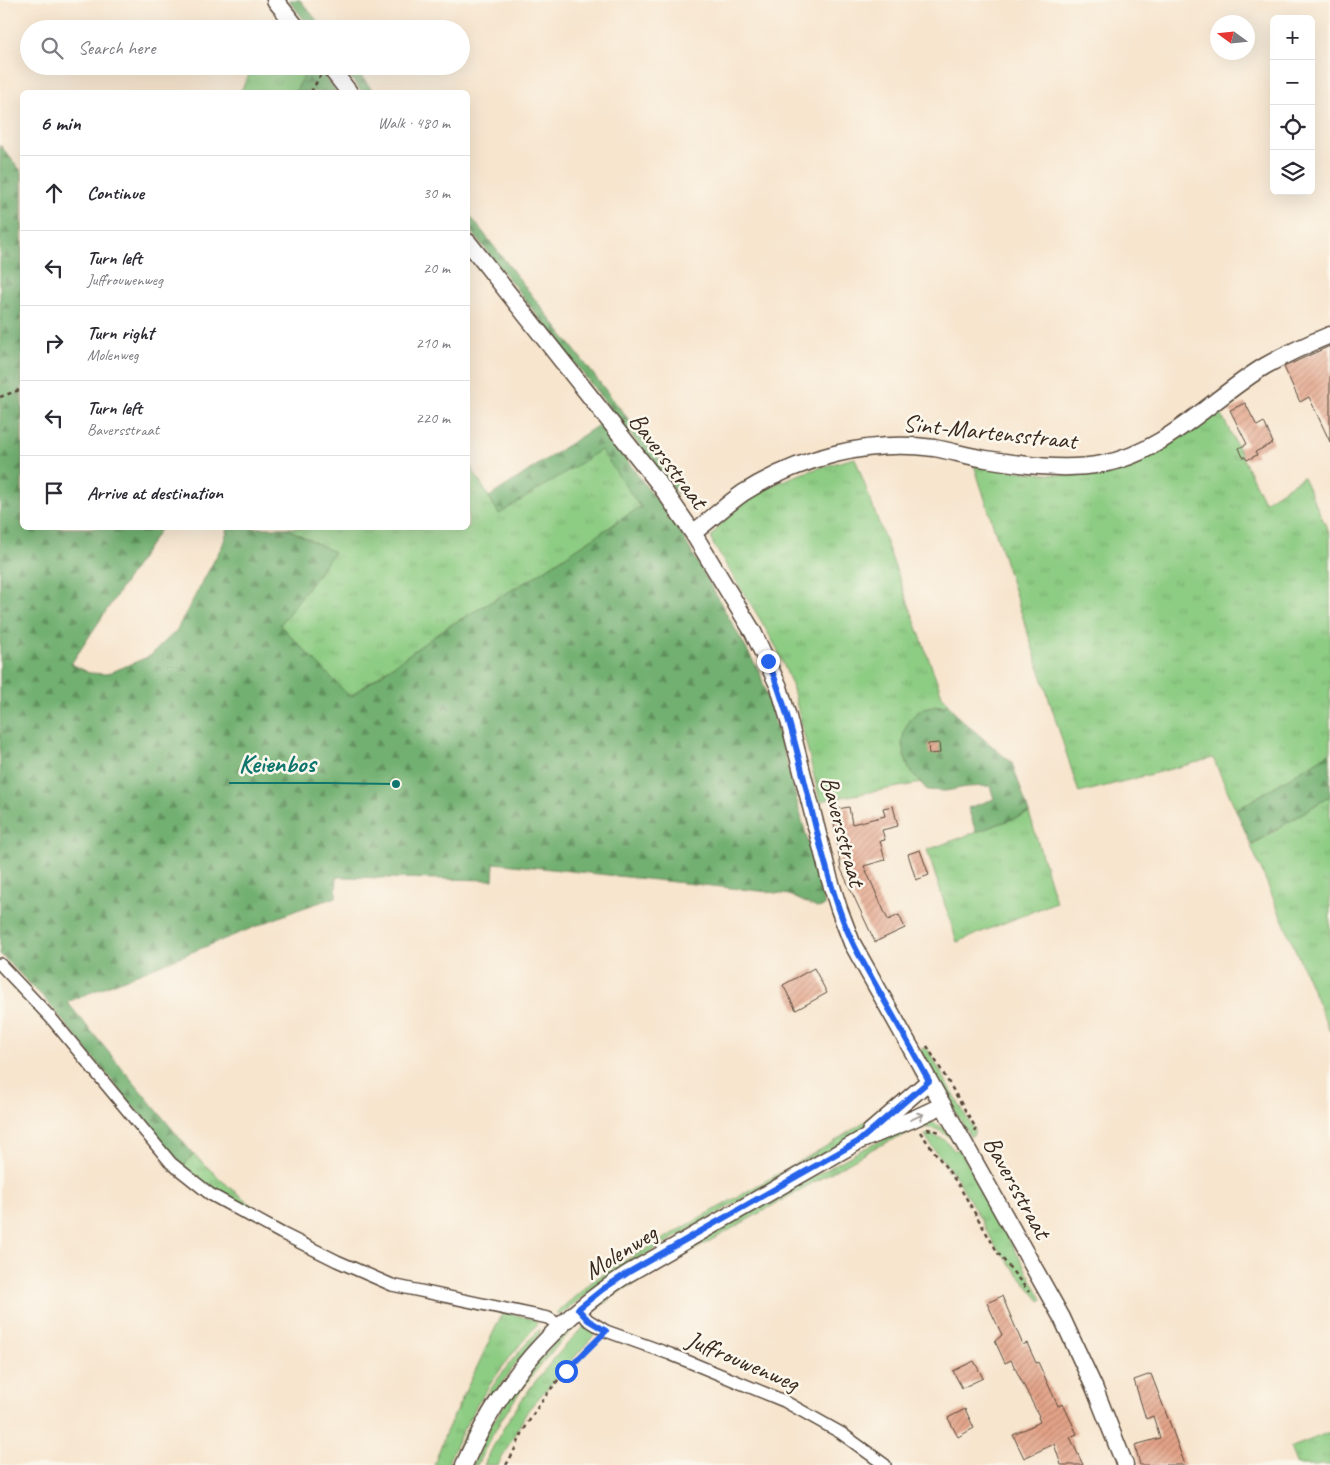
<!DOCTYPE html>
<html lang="en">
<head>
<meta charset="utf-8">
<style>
  body { margin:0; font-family:Caveat,sans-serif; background:#f2f2f3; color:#2b2b33 }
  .controls { position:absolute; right:15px; top:15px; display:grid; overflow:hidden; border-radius:8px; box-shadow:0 5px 20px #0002 }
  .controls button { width:45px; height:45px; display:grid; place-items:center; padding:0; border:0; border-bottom:1px solid #e1e1e2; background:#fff; color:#2b2b33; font:25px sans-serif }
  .compass { position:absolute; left:1210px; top:15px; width:45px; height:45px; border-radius:50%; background:#fff; box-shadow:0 5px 20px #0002; rotate:285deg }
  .stop { position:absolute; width:15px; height:15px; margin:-11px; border:4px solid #2563eb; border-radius:50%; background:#fff }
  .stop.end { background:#2563eb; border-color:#fff; box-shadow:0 1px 5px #0008 }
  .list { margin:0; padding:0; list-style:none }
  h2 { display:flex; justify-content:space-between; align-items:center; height:65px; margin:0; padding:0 20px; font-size:21px }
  h2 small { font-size:16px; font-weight:400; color:#7c7c81 }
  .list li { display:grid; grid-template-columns:32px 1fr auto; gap:15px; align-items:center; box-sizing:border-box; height:75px; padding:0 20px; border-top:1px solid #e1e1e2 }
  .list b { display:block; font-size:19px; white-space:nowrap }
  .list p { margin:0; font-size:16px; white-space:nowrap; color:#7c7c81 }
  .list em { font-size:16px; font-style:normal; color:#7c7c81 }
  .icon { flex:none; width:28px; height:28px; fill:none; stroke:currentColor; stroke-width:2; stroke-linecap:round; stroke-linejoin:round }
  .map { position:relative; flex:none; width:1330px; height:1465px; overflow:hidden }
  .search { position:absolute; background:#fff; box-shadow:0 5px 20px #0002; left:20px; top:20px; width:450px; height:55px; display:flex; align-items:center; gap:12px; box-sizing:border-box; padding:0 18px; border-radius:28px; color:#7c7c81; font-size:19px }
  .panel { position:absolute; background:#fff; box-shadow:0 5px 20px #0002; left:20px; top:90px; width:450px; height:440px; border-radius:8px }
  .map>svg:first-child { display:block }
  .grass { fill:url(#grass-tufts); stroke:#647b50 }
  .forest { fill:url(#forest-firs); stroke:#566d48 }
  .building { fill:url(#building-hatch) }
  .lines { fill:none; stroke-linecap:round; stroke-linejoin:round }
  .street-casing { stroke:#574638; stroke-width:14 }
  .secondary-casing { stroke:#574638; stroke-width:19 }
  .path { stroke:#574638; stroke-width:2.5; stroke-dasharray:4 4; stroke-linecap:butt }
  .street { stroke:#fff; stroke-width:11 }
  .secondary { stroke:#fff; stroke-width:16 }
  .oneway { stroke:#a79f9a }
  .route { stroke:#2563eb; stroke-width:6 }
  .labels { text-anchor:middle; stroke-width:5; stroke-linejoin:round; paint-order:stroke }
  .street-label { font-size:25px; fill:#3b2a1e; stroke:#fbf7ec }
  .leader { fill:none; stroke:#0f766e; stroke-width:2 }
  .callout-dot { fill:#0f766e; stroke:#fbf7ec; stroke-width:2 }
  .callout-label { font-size:26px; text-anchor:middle; font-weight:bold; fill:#0f766e; stroke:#fbf7ec; stroke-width:5; stroke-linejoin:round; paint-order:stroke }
</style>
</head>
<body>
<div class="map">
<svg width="1330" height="1465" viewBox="0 0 1330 1465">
  <defs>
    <pattern id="grass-tufts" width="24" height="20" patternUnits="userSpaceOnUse" patternTransform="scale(1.25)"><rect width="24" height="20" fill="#8dcc83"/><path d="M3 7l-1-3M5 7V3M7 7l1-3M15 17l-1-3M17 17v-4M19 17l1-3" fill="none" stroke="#7baf71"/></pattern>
    <pattern id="forest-firs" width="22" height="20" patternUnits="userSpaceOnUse" patternTransform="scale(1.25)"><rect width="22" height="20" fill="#72b071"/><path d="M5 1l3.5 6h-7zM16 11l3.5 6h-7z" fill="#5f8f5c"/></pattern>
    <pattern id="building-hatch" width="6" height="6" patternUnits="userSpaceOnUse" patternTransform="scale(1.25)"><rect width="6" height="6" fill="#e3a388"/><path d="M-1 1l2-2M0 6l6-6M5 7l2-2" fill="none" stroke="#b9856f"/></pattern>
  </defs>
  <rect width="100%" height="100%" fill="#fbf7ec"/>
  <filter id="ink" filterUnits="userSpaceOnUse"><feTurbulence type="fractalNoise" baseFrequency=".02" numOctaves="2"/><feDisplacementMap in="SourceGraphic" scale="10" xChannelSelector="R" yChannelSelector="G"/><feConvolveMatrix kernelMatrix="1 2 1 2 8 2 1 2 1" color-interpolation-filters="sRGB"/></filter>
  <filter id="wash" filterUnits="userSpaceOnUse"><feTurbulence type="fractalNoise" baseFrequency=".0096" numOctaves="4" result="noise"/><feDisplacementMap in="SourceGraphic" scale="20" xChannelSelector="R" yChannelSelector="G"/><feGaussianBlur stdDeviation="1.12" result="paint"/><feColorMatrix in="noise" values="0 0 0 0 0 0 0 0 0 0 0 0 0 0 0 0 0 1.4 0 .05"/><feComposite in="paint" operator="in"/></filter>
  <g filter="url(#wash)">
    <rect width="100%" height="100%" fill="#f7e5ce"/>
    <path class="grass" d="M254,66H297L305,75L295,92H240Z
      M1219,409L1264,502L1303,477L1330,535V753L1236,810L1213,758L1079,793L974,465C1006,469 1038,475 1070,475C1127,477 1175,442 1219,409Z
      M601,449L640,507L531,579L447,627L349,697L280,625L334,552L286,528H468V462L499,514Z
      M855,458L942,695L949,705C941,706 929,705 922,709C901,722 899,747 909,768C912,773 917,778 921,783L820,801L792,685L776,647L760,619L713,544L711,537C744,488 801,472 855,458Z
      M1330,796V1031L1251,846Z
      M1029,813L1056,902L957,942L927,850Z
      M924,1048H927L974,1130V1134L970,1137L920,1050Z
      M897,1096L900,1100L877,1120L854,1136L625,1266L605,1279L560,1315L556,1313L593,1281L609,1270L832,1143L873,1116Z
      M930,1122C943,1126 949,1131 957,1143C945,1133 936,1126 920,1128L918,1125Z
      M914,1126L916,1130L876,1147L648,1276L622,1290L593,1312L590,1309L624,1284L861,1150Z
      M930,1134L945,1140L955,1151L959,1148L1042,1299L1040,1301L996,1247L957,1178L933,1148L925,1135Z
      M193,1154L228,1186L277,1225L214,1192L183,1167Z
      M503,1312L534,1319L537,1323L536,1326C497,1370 470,1410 447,1465H434L446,1432Z
      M573,1323L576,1326C534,1368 503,1411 477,1465H472L491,1425L525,1375Z
      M588,1326L596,1333L528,1410L498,1465H484C510,1410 541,1371 583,1327Z
      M540,1329V1334C505,1376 477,1415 456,1465H451C471,1413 502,1368 540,1329Z
      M1330,1432V1465H1297L1290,1448Z"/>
    <path class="forest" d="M289,0H300L324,29H311Z
      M297,66H317L337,92H295L305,75Z
      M341,66H353L374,92H362Z
      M0,145L22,172V528H161L71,664L90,673L107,674L150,656L176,631L223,544L228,528H286L334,552L280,625L350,697L447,627L531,579L640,507L601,450L499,514L489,497L600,424L681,533L760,673L782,745L825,906L817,908L789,895L769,892L494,863L493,880L337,877L336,897L297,910L67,1002L193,1154L183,1167L45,999L0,954Z
      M468,213L681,487L677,494L468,227Z
      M949,705L958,717L1012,763L1029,813L976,832L968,808L994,799L990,786L966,787L946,791L927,790L909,769L902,745L904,732L909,720L923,708Z
      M1330,753V796L1251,845L1236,810Z"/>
    <g id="blocks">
      <path class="building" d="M1330,346V442L1309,397L1300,402L1284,367Z
        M1245,403L1257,426L1264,422L1273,443L1255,452L1257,455L1247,460L1245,457H1243L1239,448L1247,444L1230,410Z
        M939,743L940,753L929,754L928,744Z
        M893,806L898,826L882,830L885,840L880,841L885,860L864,866L888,920L899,915L905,928L875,942L841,869L832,810L849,807L852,824L885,816L883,808Z
        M920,850L929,875L916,880L908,854Z
        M814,968L827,993L796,1010L783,985Z
        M1002,1296L1023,1345L1027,1343L1036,1363L1038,1362L1058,1406L1063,1404L1077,1434L1070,1437L1083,1465H1061L1054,1444L1024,1458L1013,1435L1040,1422L1038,1417L1039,1416L1011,1360L1005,1363L995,1341L1002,1335L987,1303Z
        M974,1361L983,1378L962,1388L953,1371Z
        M1151,1374L1171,1426L1185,1465H1140L1135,1445L1160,1438L1153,1416L1146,1419L1134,1380Z
        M965,1409L974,1428L958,1437L948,1418Z"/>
    </g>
  </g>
  <g filter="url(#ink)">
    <use href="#blocks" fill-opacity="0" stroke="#574638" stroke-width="1"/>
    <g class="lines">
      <g class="street-casing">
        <path id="street" d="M0,964L51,1018L171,1163L210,1194L281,1233L337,1261L392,1285L548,1318L559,1325
          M578,1309L588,1320L606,1331L670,1354L784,1401L841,1433L885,1465"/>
      </g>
      <g class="secondary-casing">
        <path id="secondary" d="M275,0L298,29
          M329,66L349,92
          M468,242L660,485L693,533L753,632L779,687L788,717L829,877L839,909L852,943L1062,1318L1094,1387L1125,1465
          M693,533C710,520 726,505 743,493C799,458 868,439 934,448C951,451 968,456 986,459C1023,465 1064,471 1102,464C1164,454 1213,397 1265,366C1286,354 1308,344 1330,335
          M870,1132L929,1081
          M464,1465C500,1383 553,1321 629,1273L859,1141L913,1119L943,1105"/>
      </g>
      <path class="path" d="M311,92L320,76
        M0,397L22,389
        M927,1046L974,1125L976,1132
        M927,1129L941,1132
        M920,1132L958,1184L998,1253L1029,1292
        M506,1465C513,1454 518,1442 524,1430C543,1395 569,1365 598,1339"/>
      <use href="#street" class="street"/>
      <use href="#secondary" class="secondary"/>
    </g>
    <defs><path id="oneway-shaft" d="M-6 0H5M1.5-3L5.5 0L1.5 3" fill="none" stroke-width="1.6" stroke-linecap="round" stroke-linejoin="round" transform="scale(1.25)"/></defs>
    <use class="oneway" href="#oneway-shaft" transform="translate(917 1117) rotate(-24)"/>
  </g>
  <g class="lines" filter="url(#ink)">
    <path class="route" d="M566,1371L606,1331L588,1320L578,1309L603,1289L629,1272L859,1141L929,1081C913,1051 896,1021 879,991C864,964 849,939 839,909C811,828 801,741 768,661"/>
  </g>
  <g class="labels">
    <g class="street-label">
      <text transform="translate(990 431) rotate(6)" y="9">Sint-Martensstraat</text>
      <text transform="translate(669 460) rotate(53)" y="9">Baversstraat</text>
      <text transform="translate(844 831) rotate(75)" y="9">Baversstraat</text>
      <text transform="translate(1018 1187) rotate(61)" y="9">Baversstraat</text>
      <text transform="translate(620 1251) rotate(-32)" y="9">Molenweg</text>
      <text transform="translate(743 1360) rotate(23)" y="9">Juffrouwenweg</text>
    </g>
  </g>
  <path class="leader" d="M396 784L326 783H229"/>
  <circle class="callout-dot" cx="396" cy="784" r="5"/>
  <g class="callout-label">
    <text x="277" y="772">Keienbos</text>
  </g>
</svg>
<div class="controls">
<button>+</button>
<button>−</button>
<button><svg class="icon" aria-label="locate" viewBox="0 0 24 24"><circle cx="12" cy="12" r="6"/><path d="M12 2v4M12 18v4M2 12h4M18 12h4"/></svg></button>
<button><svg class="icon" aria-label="layers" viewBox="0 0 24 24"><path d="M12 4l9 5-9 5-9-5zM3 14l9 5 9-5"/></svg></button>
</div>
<svg class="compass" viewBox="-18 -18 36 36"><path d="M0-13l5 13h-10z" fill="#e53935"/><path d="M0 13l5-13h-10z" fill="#7c7c81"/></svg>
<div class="stop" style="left:566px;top:1371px"></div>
<div class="stop end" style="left:768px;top:661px"></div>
<div class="search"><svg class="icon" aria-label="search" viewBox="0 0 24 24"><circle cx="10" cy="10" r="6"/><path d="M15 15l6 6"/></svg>Search here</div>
<section class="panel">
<h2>6 min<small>Walk · 480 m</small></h2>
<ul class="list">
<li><svg class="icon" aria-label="ahead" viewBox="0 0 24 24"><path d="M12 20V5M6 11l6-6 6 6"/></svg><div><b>Continue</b></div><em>30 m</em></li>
<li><svg class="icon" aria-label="left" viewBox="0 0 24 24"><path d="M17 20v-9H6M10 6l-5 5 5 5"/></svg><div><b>Turn left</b><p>Juffrouwenweg</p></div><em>20 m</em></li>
<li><svg class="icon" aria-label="right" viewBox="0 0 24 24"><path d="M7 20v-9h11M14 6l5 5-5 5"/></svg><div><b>Turn right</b><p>Molenweg</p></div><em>210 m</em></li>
<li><svg class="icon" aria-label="left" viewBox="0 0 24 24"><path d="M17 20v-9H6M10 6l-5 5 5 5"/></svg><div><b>Turn left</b><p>Baversstraat</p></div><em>220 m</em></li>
<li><svg class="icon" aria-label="arrive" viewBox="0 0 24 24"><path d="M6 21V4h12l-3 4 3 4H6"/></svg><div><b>Arrive at destination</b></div></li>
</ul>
</section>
</div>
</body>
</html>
